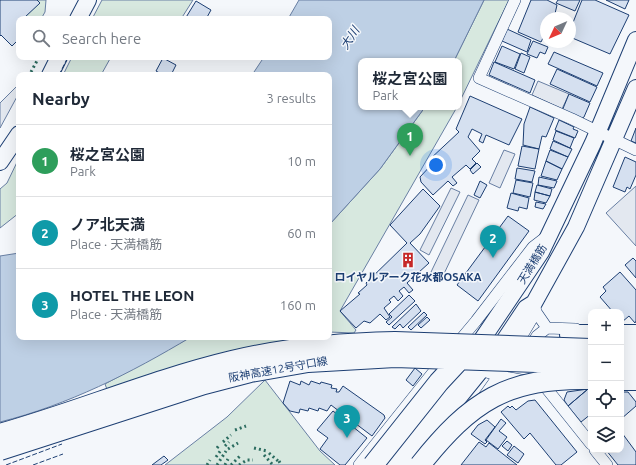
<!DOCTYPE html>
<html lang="en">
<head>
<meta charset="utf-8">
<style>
  body { margin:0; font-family:Ubuntu,"Noto Sans JP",sans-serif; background:#f2f2f3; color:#1f2937 }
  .controls { position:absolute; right:12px; bottom:12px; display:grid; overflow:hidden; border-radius:8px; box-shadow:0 4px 16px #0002 }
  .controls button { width:36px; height:36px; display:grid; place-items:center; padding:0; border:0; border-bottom:1px solid #e0e1e3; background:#fff; color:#1f2937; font:20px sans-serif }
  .compass { position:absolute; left:540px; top:12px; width:36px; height:36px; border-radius:50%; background:#fff; box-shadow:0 4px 16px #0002; rotate:226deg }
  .you { position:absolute; left:436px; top:165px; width:14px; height:14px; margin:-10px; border:3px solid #fff; border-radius:50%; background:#1a73e8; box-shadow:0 0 0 6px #1a73e833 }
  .badge { display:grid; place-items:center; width:26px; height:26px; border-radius:50%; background:#7c3aed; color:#fff; font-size:13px; font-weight:700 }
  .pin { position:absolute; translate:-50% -33px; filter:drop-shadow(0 1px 2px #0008) }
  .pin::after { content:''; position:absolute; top:21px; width:14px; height:12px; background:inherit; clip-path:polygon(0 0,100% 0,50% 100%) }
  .popup { position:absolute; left:358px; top:58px; width:104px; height:52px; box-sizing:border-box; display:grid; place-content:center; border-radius:8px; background:#fff; filter:drop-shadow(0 1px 3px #0005); font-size:13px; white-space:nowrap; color:#747a83 }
  .popup b { font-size:15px; color:#1f2937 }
  .popup::after { content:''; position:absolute; left:50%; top:100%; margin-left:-8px; border:8px solid transparent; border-top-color:#fff }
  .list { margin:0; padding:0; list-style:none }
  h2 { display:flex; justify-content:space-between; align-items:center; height:52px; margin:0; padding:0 16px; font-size:17px }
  h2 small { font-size:13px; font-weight:400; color:#747a83 }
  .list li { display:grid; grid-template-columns:26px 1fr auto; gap:12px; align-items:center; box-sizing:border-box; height:72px; padding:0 16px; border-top:1px solid #e0e1e3 }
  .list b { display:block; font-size:15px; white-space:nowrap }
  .list p { margin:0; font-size:13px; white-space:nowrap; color:#747a83 }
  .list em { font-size:13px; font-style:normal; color:#747a83 }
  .icon { flex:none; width:22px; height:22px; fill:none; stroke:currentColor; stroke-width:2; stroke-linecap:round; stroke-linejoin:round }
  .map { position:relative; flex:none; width:636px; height:465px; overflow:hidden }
  .search { position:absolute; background:#fff; box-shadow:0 4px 16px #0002; left:16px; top:16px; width:316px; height:44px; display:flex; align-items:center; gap:10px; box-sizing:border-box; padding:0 14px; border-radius:8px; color:#747a83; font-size:15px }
  .panel { position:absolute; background:#fff; box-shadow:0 4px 16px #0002; left:16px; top:72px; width:316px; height:268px; border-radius:8px }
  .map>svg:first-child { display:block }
  .green { fill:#d7e8df; stroke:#687fa3 }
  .parking { fill:#e3e8f0; stroke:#687fa3 }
  .water { fill:#bed0e5; stroke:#687fa3 }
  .building { fill:#d5e0f0; stroke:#1d3f73 }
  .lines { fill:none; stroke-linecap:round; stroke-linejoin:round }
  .street-casing { stroke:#1d3f73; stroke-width:12 }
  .secondary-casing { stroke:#1d3f73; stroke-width:18 }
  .highway-casing { stroke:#1d3f73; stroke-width:22 }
  .street { stroke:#f4f7fb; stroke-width:11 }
  .secondary { stroke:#f4f7fb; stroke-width:16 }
  .highway { stroke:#f4f7fb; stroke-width:20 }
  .highway-bridge-casing { stroke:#1d3f73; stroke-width:22; stroke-linecap:butt }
  .highway-bridge { stroke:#f4f7fb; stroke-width:20 }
  .hedge { stroke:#2c6c60; stroke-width:3; stroke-dasharray:2 3; stroke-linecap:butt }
  .fence { stroke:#1d3f73; stroke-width:1; stroke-dasharray:5 2; stroke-linecap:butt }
  .labels { text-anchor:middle; stroke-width:3; stroke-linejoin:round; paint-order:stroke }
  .street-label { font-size:11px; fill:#1d3f73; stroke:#f4f7fb }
  .poi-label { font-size:11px; font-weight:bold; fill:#1d3f73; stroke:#f4f7fb }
  .water-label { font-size:12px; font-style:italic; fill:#1d3f73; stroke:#f4f7fb }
</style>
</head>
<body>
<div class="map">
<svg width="636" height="465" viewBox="0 0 636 465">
  <rect width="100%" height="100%" fill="#f4f7fb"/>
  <path class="green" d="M37,0H46L45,12L41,19H25L24,18L39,3Z
    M102,0H193L181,19H92Z
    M484,0H509L459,103V61H454Z
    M72,57H111L101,75H63Z
    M425,107H457L340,311L356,330L354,333L329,332V225L380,169Z
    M19,158V213L0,228V189L7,183Z
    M191,337H289L287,341C224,349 168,371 108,392L105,384Z
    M265,380L320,451L335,465H165L227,417Z"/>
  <path class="parking" d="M538,81L569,94L562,109L532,95Z
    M19,84V93L0,128V103Z
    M504,150L515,154L500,188L489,183Z
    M636,186V246L606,213Z
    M451,188L460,192L429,255L420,250Z
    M468,195L479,200L442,278L431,272Z"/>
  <path class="water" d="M299,0H484L454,61H361V107H425L380,169L329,225V75H252L264,57H329V19H288Z
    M19,253V337H191C131,373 68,405 0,422V256Z"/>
  <path class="building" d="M0,0H37L40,3L24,18L25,19H19V39L12,46L1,35L0,36Z
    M531,0H547L557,5L554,18H546V37L545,39L543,38L541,42L518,32Z
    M558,0H580L575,11L556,3Z
    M582,0H595L629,15L610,54L570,37V30Z
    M606,0H629L625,9Z
    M196,1L211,10L206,19H185Z
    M507,29L531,40L527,52L502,41Z
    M533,41L548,47L545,54L540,52L537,58L527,54Z
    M502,46L520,54L514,69L495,62Z
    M554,52L603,73L597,86L548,64Z
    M521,53L530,57L524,73L515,69Z
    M163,58L176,65L171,75H163L156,71Z
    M494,62L535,80L530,93L489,75Z
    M557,69L597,87L590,102L550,84Z
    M569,94L590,103L584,117L581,119L562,111Z
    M470,96L522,119L509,145L486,135L483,143L479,141L482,134L472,129L468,137L480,151L472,159L476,163L470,169L466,165L452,177L457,183L453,186L448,181L433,195L421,182L420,177L433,163L429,160L459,132L456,129Z
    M530,107L554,118L546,137L542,136L539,149L523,145L524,124Z
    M559,120L574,127L573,129L578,131L575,138L555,130Z
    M636,128V143L631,141Z
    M556,131L574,138L570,148L553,140Z
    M553,141L572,149L568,157L550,149Z
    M522,146L539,149L535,169L518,166Z
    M550,150L568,157L562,169L546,161Z
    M625,157L636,162V175L630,189L627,187L625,192L613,187Z
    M546,161L562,169L557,180L541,176Z
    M477,163L481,167L473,174L470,170Z
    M517,168L535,171L532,182L515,179Z
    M539,177L557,181L554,188L538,185Z
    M516,180L533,183L530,197L513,193Z
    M480,181L487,185L480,198L474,195Z
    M537,185L552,189L550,196L535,192Z
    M423,189L440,206L420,234L410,243L429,263L407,283L413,290L409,293L404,287L399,291L403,296L398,301L394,296L389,300L391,302L384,308L390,317L386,320L380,314L370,323L364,321L356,328L340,311L360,294L358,293L367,285L366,283L407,243L390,225Z
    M535,192L550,196L546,203L534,200Z
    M511,193L529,198L527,209L519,207L518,211L507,208Z
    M536,202L546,204L543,209L535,207Z
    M508,216L529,231L478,301L457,285Z
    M633,258L636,261V278L625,265Z
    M620,272L636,290V321L635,323L629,316L622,322L621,312H613L600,297L606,291L603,287Z
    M409,295L415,301L389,325L386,322L392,317L389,314Z
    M416,304L421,311L403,328L400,324L395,329L392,327Z
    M424,312L427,315L411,330L408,327Z
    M427,317L430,320L421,328L418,325Z
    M415,368L422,374L413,386L406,380Z
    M290,381L300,385L301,381L309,385L311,381L320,384L321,382L332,385L331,388L337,389L336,392H339L343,386L384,415L385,418L372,436L331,405L327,411L319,408L318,411L309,408L308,411L300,409L299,413L290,411L283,403Z
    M588,389H591V414L581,422L568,406Z
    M588,389L568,406L564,400L567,392Z
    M621,392H628L636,402V406L621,419Z
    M535,400L577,452L561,465H556L530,433L524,439L501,412L508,406L510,408L512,406L516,410L528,401Z
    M333,411L367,438L345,465H340L320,449L328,438L317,430Z
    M501,419L506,423L499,431L507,437L498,449L486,440Z
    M487,420L495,427L485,440L487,442L485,444L471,434L478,425Z
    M622,433L636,452V465H618L606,450H621Z
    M507,441L512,445L508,451L502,446Z
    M479,442L486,447L489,443L517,465H461Z
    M514,446L524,454L518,463L507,455Z
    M164,456L168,460L161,465H152Z"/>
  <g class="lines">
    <g class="street-casing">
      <path id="street" d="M515,0L479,78L572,119L636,150
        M536,312L547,328L576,329
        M514,349L536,312L534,303
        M528,350L537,336L547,328
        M475,368L499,376L543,384L591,444
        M482,399L502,371
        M595,450L607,465
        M359,465L435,370L476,321L533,247L546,237"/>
    </g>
    <g class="secondary-casing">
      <path id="secondary" d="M78,19L88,0
        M50,75L59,57
        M0,162L19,134
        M388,465L460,372L541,252L593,143L636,40
        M404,465L502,344L526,308L534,303L576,227L636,88"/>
    </g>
    <g class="highway-casing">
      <path id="highway" d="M570,335H591
        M621,335H636
        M621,350H636
        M621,365H636
        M621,380H636"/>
    </g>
    <use href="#street" class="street"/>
    <use href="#secondary" class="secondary"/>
    <use href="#highway" class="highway"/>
    <g class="highway-bridge-casing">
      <path id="highway-bridge" d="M0,434C78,412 153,380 232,361C286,348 340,343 395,342L591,349
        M0,450L204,384L250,372L308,362L395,357L591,364
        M373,465L439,382L465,354
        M420,465C471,401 507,377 591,379"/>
    </g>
    <use href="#highway-bridge" class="highway-bridge"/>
    <path class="hedge" d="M31,72L39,57
      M235,430L246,426
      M223,442L231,435
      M225,446L229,442
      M217,448L220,444
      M254,448L267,451
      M228,449L238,443
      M269,453L278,461
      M264,455L273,465
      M216,457L221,450
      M279,461L281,465
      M207,465L210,460
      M217,465L226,451
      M225,465L228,459
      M231,465L240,456
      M239,465L247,460H253"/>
    <path class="fence" d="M88,19H89
      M59,75L68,57
      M6,465L62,444
      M33,465L63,454"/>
  </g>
  <defs>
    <g id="building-bare" transform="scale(1.2)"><path d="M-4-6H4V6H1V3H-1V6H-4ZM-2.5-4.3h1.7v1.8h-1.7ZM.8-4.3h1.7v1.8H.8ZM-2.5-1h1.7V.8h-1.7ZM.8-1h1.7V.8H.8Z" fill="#c62828" stroke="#f4f7fb" stroke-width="2.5" paint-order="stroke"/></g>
  </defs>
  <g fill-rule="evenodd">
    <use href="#building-bare" x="408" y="260"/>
  </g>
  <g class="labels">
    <g class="street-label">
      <text transform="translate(532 264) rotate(-58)" y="4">天満橋筋</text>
      <text transform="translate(278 369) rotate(-10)" y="4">阪神高速12号守口線</text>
    </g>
    <g class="poi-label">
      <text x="408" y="281">ロイヤルアーク花水都OSAKA</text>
    </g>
    <g class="water-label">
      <text transform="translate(350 38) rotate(-57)" y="4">大川</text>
    </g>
  </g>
</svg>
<div class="controls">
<button>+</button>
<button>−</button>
<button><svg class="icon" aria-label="locate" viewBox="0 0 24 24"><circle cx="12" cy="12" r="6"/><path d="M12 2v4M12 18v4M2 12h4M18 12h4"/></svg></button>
<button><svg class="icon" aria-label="layers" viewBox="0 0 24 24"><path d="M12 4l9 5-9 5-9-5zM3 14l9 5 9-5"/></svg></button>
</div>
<svg class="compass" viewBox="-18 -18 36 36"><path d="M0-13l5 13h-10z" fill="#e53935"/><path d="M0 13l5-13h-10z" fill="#747a83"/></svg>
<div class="you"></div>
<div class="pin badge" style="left:410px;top:156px;background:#2e9e5b">1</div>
<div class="popup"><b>桜之宮公園</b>Park</div>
<div class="pin badge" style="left:493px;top:258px;background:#0f9aa8">2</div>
<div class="pin badge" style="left:347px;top:438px;background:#0f9aa8">3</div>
<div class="search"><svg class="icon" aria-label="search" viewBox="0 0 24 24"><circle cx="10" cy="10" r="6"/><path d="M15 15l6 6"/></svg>Search here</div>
<section class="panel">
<h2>Nearby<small>3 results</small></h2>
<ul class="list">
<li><span class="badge" style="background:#2e9e5b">1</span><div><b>桜之宮公園</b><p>Park</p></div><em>10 m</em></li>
<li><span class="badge" style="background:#0f9aa8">2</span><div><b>ノア北天満</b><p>Place · 天満橋筋</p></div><em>60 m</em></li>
<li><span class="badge" style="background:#0f9aa8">3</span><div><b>HOTEL THE LEON</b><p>Place · 天満橋筋</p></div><em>160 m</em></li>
</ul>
</section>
</div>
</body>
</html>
